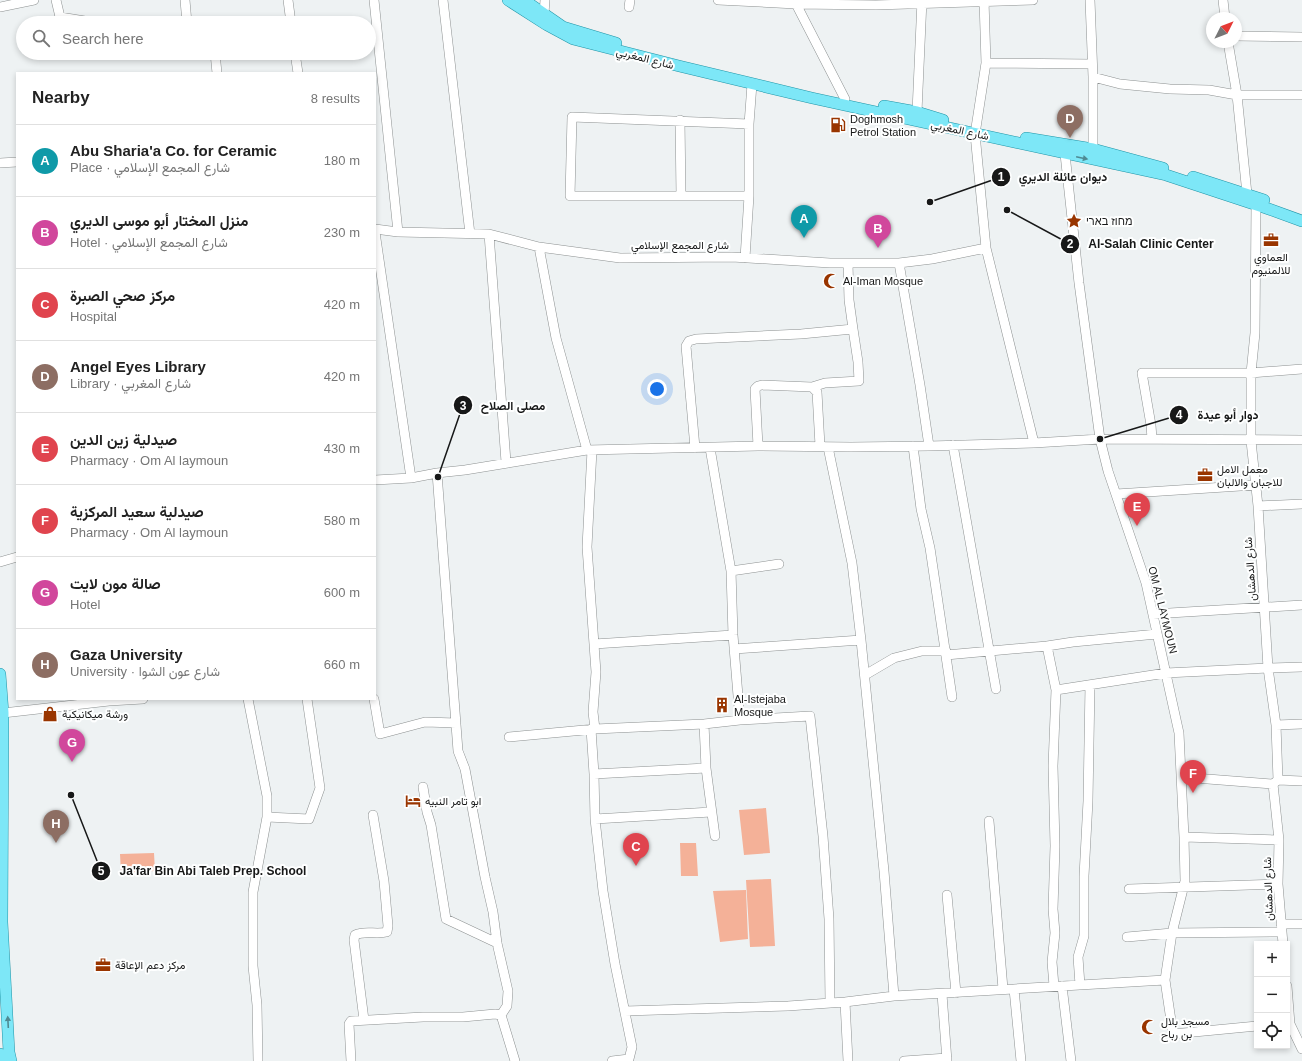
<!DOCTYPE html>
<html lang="en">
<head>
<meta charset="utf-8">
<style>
  body { margin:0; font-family:Arial,Vazirmatn,Heebo,sans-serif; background:#f2f2f2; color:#222 }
  .controls { position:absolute; right:12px; bottom:12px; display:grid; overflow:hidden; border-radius:0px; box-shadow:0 2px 6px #0003 }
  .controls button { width:36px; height:36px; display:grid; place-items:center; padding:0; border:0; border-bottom:1px solid #e0e0e0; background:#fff; color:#222; font:20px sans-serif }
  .compass { position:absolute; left:1206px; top:12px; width:36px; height:36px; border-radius:50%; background:#fff; box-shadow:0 2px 6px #0003; rotate:48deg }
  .you { position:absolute; left:657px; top:389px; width:14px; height:14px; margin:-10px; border:3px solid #fff; border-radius:50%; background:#1a73e8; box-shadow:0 0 0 6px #1a73e833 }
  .badge { display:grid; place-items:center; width:26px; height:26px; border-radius:50%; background:#993500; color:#fff; font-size:13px; font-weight:700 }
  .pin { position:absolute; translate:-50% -33px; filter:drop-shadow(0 1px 2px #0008) }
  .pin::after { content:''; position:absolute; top:21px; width:14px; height:12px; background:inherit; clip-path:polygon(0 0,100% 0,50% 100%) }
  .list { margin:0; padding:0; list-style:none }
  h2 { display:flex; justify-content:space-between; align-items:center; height:52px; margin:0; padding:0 16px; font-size:17px }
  h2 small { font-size:13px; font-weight:400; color:#767676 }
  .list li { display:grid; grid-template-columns:26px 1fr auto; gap:12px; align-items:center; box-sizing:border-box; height:72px; padding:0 16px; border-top:1px solid #e0e0e0 }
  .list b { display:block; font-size:15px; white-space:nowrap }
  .list p { margin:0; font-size:13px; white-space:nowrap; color:#767676 }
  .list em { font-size:13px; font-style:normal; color:#767676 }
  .icon { flex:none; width:22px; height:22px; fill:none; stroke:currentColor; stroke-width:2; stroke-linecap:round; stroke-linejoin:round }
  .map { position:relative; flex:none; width:1302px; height:1061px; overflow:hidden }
  .search { position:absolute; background:#fff; box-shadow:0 2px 6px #0003; left:16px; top:16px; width:360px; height:44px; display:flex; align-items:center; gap:10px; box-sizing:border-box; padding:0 14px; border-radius:22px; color:#767676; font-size:15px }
  .panel { position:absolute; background:#fff; box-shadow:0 2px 6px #0003; left:16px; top:72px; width:360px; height:628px; border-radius:0px }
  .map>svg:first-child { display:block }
  .green { fill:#f4b198 }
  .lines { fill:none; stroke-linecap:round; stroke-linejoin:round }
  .minor-casing { stroke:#8d9191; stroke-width:10 }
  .major-casing { stroke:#2194a6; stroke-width:12 }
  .minor { stroke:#fff; stroke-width:9 }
  .major { stroke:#7de7f7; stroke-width:11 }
  .oneway { fill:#4f8a93 }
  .labels { text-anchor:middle; stroke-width:4; stroke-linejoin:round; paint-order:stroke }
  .street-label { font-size:11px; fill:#171818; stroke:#feffff }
  .poi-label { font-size:11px; fill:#171818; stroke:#feffff; text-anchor:start }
  .leader { fill:none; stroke:#171818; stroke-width:1.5 }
  .callout-dot { fill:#171818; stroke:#feffff; stroke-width:1.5 }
  .mark-label { font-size:12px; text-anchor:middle; font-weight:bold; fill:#fff }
  .callout-label { font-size:12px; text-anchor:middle; font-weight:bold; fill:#171818; stroke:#feffff; stroke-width:4; stroke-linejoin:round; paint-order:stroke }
</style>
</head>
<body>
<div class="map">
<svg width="1302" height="1061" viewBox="0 0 1302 1061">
  <rect width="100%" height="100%" fill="#eef2f3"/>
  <path class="green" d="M766,808L770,853L744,855L739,810Z
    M680,843H696L698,876H681Z
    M154,853L155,871L121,873L120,854Z
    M771,879L775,946L750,947L746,880Z
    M746,890L748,939L720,942L713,891Z"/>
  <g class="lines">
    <g class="minor-casing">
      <path id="minor" d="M56,0L60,17L91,22
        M185,0L187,23
        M288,0L291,23
        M374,0L398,232
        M443,0L470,234
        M718,0L796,4L876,5L1033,0
        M794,0L845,99
        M984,0L986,63L975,134L986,248L1034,443
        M1090,0L1093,77V149
        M1223,0L1225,18
        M0,7L34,0
        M629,7L630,0
        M544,14L545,0
        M1236,36L1302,37
        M1228,42L1237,95L1247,194L1256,205L1255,333L1251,373V441L1258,506L1268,668L1276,725L1278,780L1273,784L1279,840L1278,884L1283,944
        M215,53L217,73
        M295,53L298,73
        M986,63L1092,64
        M1093,77L1120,84L1170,89L1209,90L1237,95H1302
        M917,112L922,0
        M680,120L681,196
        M1065,154L1079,283L1100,439L1108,471L1146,583L1179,733L1184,837L1185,881L1172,933L1165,980L1173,1034L1257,1026
        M0,163L17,162
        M749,196H570L572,117L749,124
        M375,229L398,232L489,234L539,247L620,258L732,257L830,263H899L932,259L986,248
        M375,232L411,478
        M489,234L506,462
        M539,247L556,338L587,450
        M745,258L749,196V124L752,84
        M899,263L920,385L929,446
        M812,387L825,383L859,381L858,362L853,329
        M1152,439L1151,425L1142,373H1251L1302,369
        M953,445L996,689
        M758,446L755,389L758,386L762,385L812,387L817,392L820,446
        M913,446L921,509L930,548L952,697
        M695,448L686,346L689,341L696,339L801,334L853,329L849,300L848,263
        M710,448L731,571L733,635L740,720
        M437,473L458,751L465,769L485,877L493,912L497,943L508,991L507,1006L501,1015
        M375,480L411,478L437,473L465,470L587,450L758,446L851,447L929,446L1034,443L1100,439L1302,440
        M1116,494L1256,485
        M1258,506L1302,504
        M0,562L17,557
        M731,571L779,564
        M1153,614L1302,605
        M861,640L884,871L894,996
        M594,644L733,635
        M1047,646L1056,690L1053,766L1055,846L1053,909L1055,933L1052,962L1054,986
        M734,649L861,640L852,563L828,447
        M946,655L1047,646L1073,642L1157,634
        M865,675L894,658L922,651H946
        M1056,690L1166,673L1268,668L1302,667
        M248,699L267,796V817L253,892V966L257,1005L258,1061
        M374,699L380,734L425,722L456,723
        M3,713L109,701L143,699
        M704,724L706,768L715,836
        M1276,725L1302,724
        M591,729L594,774L595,819L603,891L615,964L632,1047L629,1059L612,1061
        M595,729L704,724L740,720L810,716L823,836L829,919L830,1003
        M509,737L595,729L593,712L596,672L587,547L592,450
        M594,774L706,768
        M1182,777L1273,784
        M1278,780L1302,781
        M423,787L427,812L431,825L446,919L497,943
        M267,817L309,819L320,788L307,699
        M595,819L711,812
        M989,821L1003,989
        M1184,837L1279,840
        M1129,889L1278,884
        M947,895L956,993
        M1281,924H1302
        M1127,937L1172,933L1282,932
        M1080,985L1078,957L1084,936V876L1088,801L1090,685
        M1062,986L1071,1061
        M1287,986L1290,1024L1302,1049
        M1014,989L1021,1061
        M942,994L947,1061
        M845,1002L848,1061
        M625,1011L788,1006L845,1002L894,996L1165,980
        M364,1020L354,940L355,935C365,930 376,935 387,932L388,926L384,881L373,815
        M351,1061L349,1024L351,1021L423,1017H463L495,1014L501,1015L515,1061
        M904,1061L947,1058"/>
    </g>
    <g class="major-casing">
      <path id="major" d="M508,0L547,25L573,39L679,66L812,98L1166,175L1266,208L1302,221
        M524,0L563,27L616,43
        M884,106L917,112L943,120
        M1026,138L1093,149L1163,168
        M1193,177L1264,200
        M0,674L3,713L2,922L9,1052L11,1061
        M0,1054L1,1061"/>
    </g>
    <use href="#minor" class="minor"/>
    <use href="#major" class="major"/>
  </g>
  <defs><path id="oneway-solid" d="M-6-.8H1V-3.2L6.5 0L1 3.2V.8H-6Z"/></defs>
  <g class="oneway">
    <use href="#oneway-solid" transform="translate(1082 158) rotate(12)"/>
    <use href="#oneway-solid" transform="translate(8 1022) rotate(-93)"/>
  </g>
  <defs>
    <g id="fuel-bare" transform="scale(1.2)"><path d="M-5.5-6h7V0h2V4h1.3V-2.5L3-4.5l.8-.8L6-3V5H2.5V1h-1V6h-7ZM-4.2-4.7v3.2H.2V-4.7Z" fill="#993500" stroke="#feffff" stroke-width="2.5" paint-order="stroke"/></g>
    <g id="sight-bare" transform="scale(1.2)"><path d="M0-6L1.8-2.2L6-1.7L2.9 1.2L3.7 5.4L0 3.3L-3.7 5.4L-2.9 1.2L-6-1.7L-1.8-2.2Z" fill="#993500" stroke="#feffff" stroke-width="2.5" paint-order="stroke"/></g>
    <g id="office-bare" transform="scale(1.2)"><path d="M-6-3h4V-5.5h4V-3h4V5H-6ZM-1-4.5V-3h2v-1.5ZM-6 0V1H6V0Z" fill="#993500" stroke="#feffff" stroke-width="2.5" paint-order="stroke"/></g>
    <g id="mosque-bare" transform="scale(1.2)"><path d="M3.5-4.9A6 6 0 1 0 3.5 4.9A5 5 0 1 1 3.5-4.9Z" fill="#993500" stroke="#feffff" stroke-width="2.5" paint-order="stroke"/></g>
    <g id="building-bare" transform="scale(1.2)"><path d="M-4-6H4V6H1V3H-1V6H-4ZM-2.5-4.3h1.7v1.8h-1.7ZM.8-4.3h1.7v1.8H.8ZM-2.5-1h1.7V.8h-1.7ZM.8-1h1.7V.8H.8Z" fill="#993500" stroke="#feffff" stroke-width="2.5" paint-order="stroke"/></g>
    <g id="shop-bare" transform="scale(1.2)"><path d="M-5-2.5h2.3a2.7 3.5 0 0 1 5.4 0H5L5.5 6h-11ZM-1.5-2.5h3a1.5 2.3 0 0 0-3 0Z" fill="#993500" stroke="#feffff" stroke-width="2.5" paint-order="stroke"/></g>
    <g id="hotel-bare" transform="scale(1.2)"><path d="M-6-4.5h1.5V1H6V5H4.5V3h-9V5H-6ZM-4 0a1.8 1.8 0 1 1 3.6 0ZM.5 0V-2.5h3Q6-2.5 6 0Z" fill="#993500" stroke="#feffff" stroke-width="2.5" paint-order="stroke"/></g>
  </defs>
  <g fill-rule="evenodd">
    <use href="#fuel-bare" x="838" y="125"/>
    <use href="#sight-bare" x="1074" y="221"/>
    <use href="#office-bare" x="1271" y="240"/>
    <use href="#mosque-bare" x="831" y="281"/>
    <use href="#office-bare" x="1205" y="475"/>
    <use href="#building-bare" x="722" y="705"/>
    <use href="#shop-bare" x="50" y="714"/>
    <use href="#hotel-bare" x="413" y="801"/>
    <use href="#office-bare" x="103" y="965"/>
    <use href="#mosque-bare" x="1149" y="1027"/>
  </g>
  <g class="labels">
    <g class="street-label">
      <text transform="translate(645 58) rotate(14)" y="4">شارع المغربي</text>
      <text transform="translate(960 130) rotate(12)" y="4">شارع المغربي</text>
      <text x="680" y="249">شارع المجمع الإسلامي</text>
      <text transform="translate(1250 569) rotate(-94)" y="4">شارع الدهشان</text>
      <text transform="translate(1163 610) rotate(76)" y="4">OM AL LAYMOUN</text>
      <text transform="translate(1268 889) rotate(-92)" y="4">شارع الدهشان</text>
    </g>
    <g class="poi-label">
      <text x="850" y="123">Doghmosh<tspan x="850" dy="13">Petrol Station</tspan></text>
      <text x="1086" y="225">מחוז בארי</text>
      <text x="1271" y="261" text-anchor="middle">العماوي<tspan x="1271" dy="13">للالمنيوم</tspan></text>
      <text x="843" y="285">Al-Iman Mosque</text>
      <text x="1217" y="473">معمل الامل<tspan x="1217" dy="13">للاجبان والالبان</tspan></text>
      <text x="734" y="703">Al-Istejaba<tspan x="734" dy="13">Mosque</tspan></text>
      <text x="62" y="718">ورشة ميكانيكية</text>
      <text x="425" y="805">ابو تامر النبيه</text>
      <text x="115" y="969">مركز دعم الإعاقة</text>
      <text x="1161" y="1025">مسجد بلال<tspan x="1161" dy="13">بن رباح</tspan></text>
    </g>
  </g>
  <path class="leader" d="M930 202L1001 177M1007 210L1070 244M438 477L463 405M1100 439L1179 415M71 795L101 871"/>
  <g class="callout-dot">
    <circle cx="930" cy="202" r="4"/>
    <circle cx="1007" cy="210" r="4"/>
    <circle cx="438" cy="477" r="4"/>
    <circle cx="1100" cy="439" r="4"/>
    <circle cx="71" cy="795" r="4"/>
    <circle cx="1001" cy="177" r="10"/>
    <circle cx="1070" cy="244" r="10"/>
    <circle cx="463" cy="405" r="10"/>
    <circle cx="1179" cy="415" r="10"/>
    <circle cx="101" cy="871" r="10"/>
  </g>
  <g class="mark-label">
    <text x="1001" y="181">1</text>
    <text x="1070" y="248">2</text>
    <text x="463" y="410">3</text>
    <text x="1179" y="419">4</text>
    <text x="101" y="875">5</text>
  </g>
  <g class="callout-label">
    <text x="1063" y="181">ديوان عائلة الديري</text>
    <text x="1151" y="248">Al-Salah Clinic Center</text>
    <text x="513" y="410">مصلى الصلاح</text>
    <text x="1228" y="419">دوار أبو عيدة</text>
    <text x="213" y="875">Ja'far Bin Abi Taleb Prep. School</text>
  </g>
</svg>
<div class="controls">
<button>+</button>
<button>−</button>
<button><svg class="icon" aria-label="locate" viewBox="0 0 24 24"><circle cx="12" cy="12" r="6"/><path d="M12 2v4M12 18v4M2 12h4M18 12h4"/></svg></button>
</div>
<svg class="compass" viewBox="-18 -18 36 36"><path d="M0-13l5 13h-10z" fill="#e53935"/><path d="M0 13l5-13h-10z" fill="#767676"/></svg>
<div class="you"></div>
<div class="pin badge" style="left:804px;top:238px;background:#0f9aa8">A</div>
<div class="pin badge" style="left:878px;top:248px;background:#d1479c">B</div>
<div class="pin badge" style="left:636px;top:866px;background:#e0444e">C</div>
<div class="pin badge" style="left:1070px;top:138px;background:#8d6e63">D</div>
<div class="pin badge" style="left:1137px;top:526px;background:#e0444e">E</div>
<div class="pin badge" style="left:1193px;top:793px;background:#e0444e">F</div>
<div class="pin badge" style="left:72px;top:762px;background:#d1479c">G</div>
<div class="pin badge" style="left:56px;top:843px;background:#8d6e63">H</div>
<div class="search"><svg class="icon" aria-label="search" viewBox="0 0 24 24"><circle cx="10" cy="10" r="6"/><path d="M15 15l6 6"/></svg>Search here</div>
<section class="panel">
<h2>Nearby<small>8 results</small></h2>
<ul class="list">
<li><span class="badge" style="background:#0f9aa8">A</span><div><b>Abu Sharia'a Co. for Ceramic</b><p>Place · شارع المجمع الإسلامي</p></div><em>180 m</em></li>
<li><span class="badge" style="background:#d1479c">B</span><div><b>منزل المختار أبو موسى الديري</b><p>Hotel · شارع المجمع الإسلامي</p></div><em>230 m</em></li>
<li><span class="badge" style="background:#e0444e">C</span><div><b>مركز صحي الصبرة</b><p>Hospital</p></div><em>420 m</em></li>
<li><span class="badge" style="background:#8d6e63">D</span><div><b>Angel Eyes Library</b><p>Library · شارع المغربي</p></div><em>420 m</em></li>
<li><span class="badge" style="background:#e0444e">E</span><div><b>صيدلية زين الدين</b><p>Pharmacy · Om Al laymoun</p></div><em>430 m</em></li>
<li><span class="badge" style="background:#e0444e">F</span><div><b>صيدلية سعيد المركزية</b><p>Pharmacy · Om Al laymoun</p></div><em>580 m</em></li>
<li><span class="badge" style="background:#d1479c">G</span><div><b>صالة مون لايت</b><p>Hotel</p></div><em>600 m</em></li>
<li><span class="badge" style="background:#8d6e63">H</span><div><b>Gaza University</b><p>University · شارع عون الشوا</p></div><em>660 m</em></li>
</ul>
</section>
</div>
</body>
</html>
